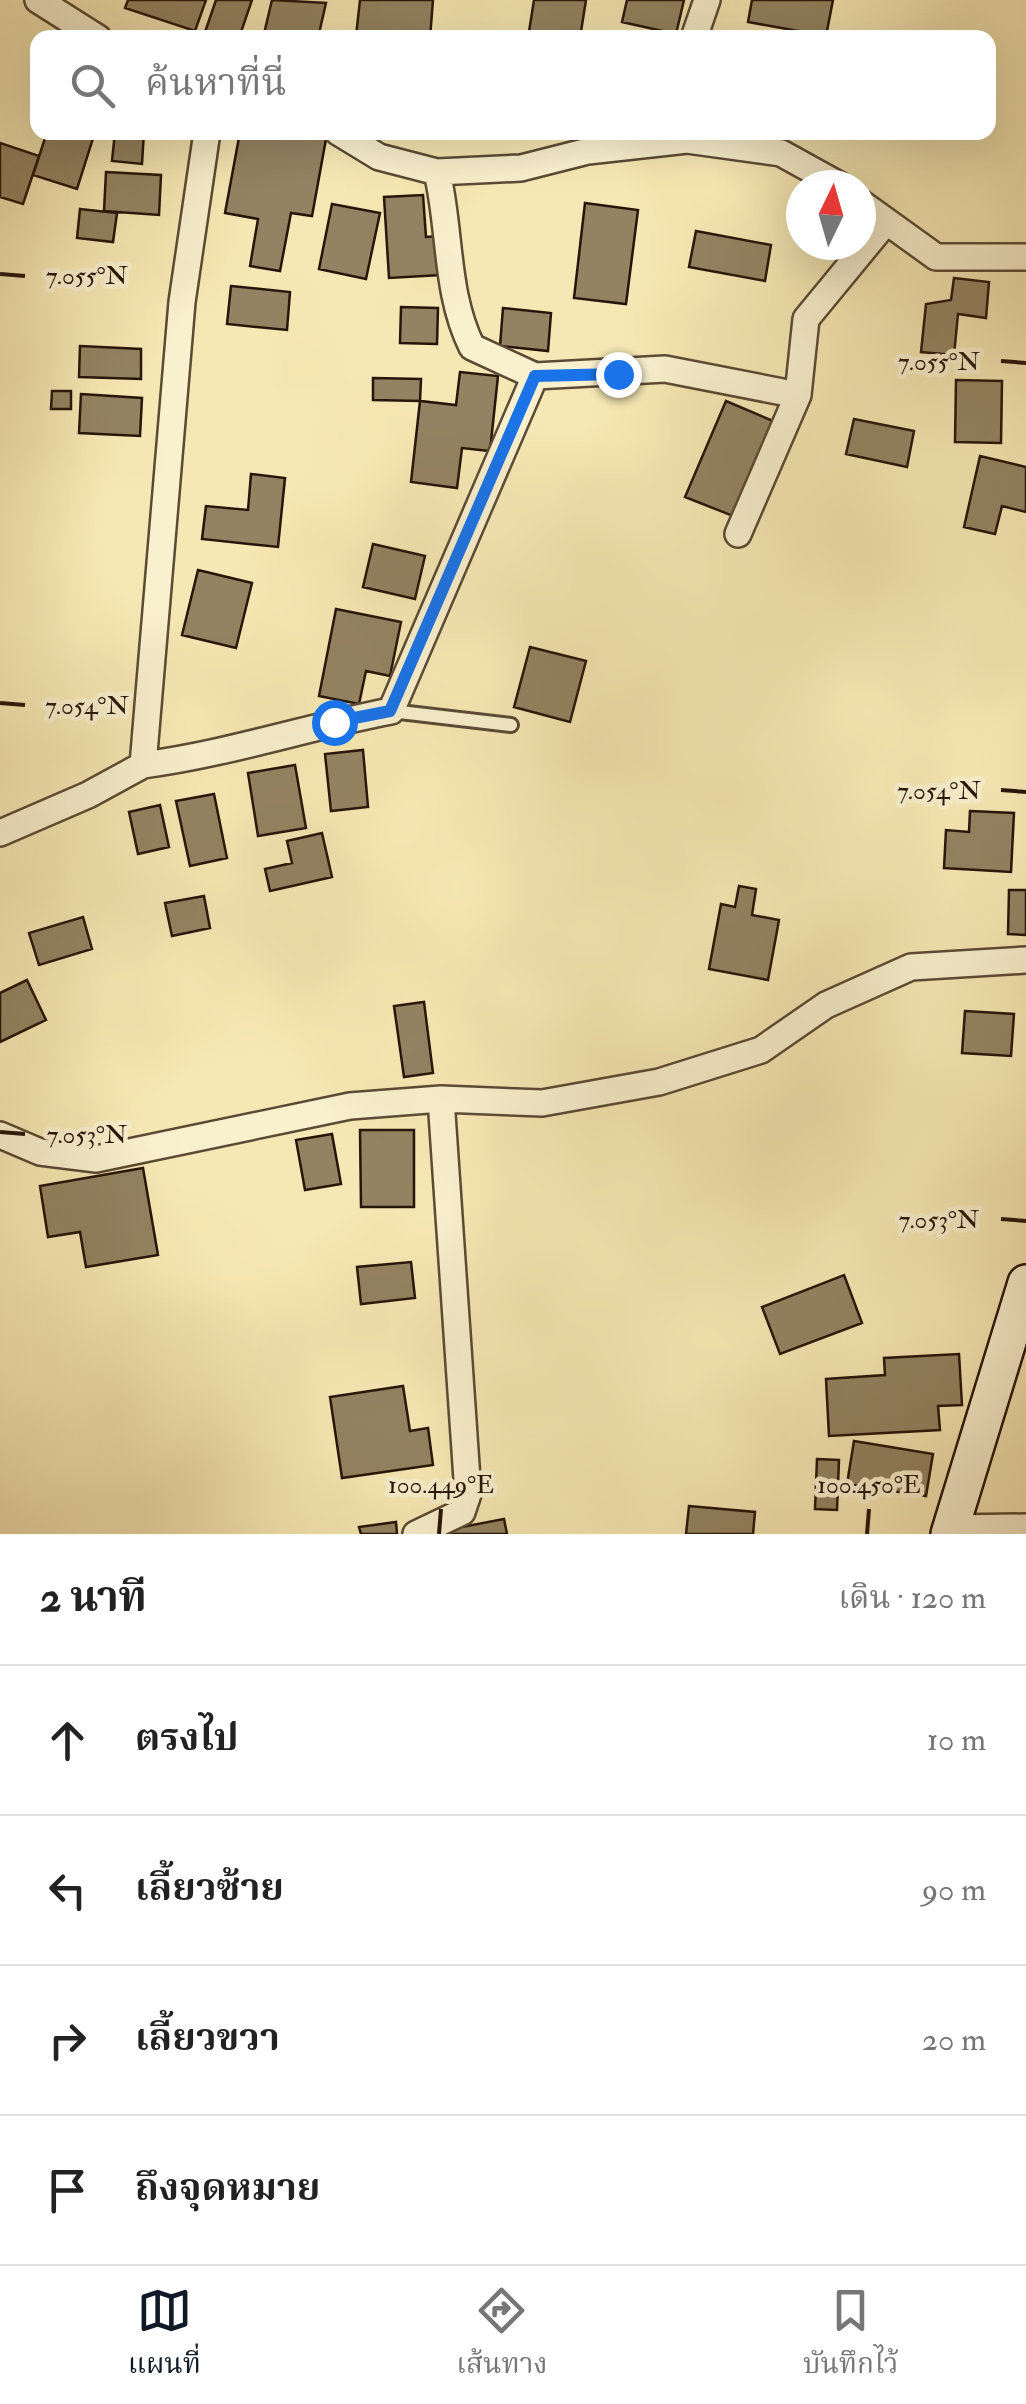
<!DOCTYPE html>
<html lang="th">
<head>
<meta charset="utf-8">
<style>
  body { margin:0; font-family:"IM FELL Double Pica","Noto Serif Thai",serif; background:#f6f6f6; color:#222 }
  .compass { position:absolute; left:786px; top:170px; width:90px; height:90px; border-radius:50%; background:#fff; box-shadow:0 10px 40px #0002; rotate:5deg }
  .stop { position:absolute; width:30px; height:30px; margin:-22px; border:8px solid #1a73e8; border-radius:50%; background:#fff }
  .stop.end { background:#1a73e8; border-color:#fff; box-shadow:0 2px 10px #0008 }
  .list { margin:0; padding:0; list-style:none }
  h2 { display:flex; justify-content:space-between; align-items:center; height:130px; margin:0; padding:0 40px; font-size:42px }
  h2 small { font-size:32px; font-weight:400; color:#767676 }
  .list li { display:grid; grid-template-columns:65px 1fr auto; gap:30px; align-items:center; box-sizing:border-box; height:150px; padding:0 40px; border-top:2px solid #e0e0e0 }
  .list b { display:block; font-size:38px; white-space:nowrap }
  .list em { font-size:32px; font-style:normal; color:#767676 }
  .icon { flex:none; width:55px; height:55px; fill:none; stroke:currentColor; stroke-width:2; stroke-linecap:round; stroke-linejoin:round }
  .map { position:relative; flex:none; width:1026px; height:1534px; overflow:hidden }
  .search { position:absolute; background:#fff; box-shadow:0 10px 40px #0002; left:30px; right:30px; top:30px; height:110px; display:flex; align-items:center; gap:25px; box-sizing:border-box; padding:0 35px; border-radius:20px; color:#767676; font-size:38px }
  .sheet { height:730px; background:#fff }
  nav { display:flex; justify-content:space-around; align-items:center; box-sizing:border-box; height:140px; border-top:2px solid #e0e0e0; background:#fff; font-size:28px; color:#767676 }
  nav a { display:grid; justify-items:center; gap:5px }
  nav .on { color:#111827 }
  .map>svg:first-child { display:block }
  .building { fill:#938362; stroke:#27150a; stroke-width:2.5 }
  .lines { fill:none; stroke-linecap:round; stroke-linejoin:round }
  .lane-casing { stroke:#5b4a34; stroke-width:18 }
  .street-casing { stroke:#5b4a34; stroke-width:30 }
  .secondary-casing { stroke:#27150a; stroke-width:40 }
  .lane { stroke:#f9f0ce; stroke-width:12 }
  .street { stroke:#f9f0ce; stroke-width:25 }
  .secondary { stroke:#f9f0ce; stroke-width:35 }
  .route { stroke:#1a73e8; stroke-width:12 }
  .ticks { fill:none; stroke:#27150a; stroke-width:4 }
  .ticks-label { font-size:25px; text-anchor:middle; fill:#27150a; stroke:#f9f0ce; stroke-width:9; stroke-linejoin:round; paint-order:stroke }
</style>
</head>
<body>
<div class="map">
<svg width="1026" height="1534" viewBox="0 0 1026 1534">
  <rect width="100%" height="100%" fill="#f6e8b4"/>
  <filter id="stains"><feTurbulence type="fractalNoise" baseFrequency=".002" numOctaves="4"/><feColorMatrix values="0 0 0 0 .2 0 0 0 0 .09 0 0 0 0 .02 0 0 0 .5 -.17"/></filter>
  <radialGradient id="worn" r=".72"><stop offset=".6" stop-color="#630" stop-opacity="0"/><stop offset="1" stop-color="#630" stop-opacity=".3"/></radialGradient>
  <path class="building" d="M128,0H206L195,31L125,8Z
    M216,0H252L239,38L204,35Z
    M272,0L326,3L318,38H263Z
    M360,0H433L430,38L356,36Z
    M534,0H586L580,38H528Z
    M627,0H684L676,34L622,22Z
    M752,0H833L826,36L748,22Z
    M47,132H95L77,189L33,175Z
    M115,132H144L142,164L112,161Z
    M240,132H288L326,139L312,216L291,213L280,271L250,266L258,219L225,213Z
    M0,143L39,156L23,204L0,197Z
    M106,172L161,175L159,215L104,211Z
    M423,195L426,237L438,236L441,275L389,278L384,197Z
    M585,203L638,210L626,304L574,298Z
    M332,204L380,213L366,279L319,269Z
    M80,209L117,213L113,242L77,238Z
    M696,231L771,245L765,281L689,267Z
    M954,278L989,282L986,318L958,314L954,355L921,352L926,304L951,300Z
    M231,286L290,292L287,330L227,324Z
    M401,307L438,308L437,344L400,343Z
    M503,308L551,313L548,351L500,346Z
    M80,346L141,349V379L79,377Z
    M460,372L498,376L490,451L462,448L457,488L411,482L420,401L456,405Z
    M373,378L421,379L420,401L373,400Z
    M956,380L1002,381L1001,443L955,442Z
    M52,391H71V409H51Z
    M81,394L142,398L140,436L79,433Z
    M726,401L773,421L733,516L685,497Z
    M854,419L914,431L907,467L846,454Z
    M980,456L1026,467V512L1002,506L995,534L964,527Z
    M251,474L285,478L278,547L202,539L206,506L248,510Z
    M373,544L425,556L415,599L363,587Z
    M198,570L252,583L236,648L182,635Z
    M336,609L401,622L390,676L366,671L359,704L319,696Z
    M530,647L586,661L570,722L514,707Z
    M363,750L368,807L331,811L325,754Z
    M295,765L306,828L258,836L248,773Z
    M214,794L227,858L190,866L176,801Z
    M160,805L169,847L138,854L129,812Z
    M970,811L1014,813L1011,872L944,868L946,830L969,832Z
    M322,833L332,877L270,891L265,869L292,863L287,841Z
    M739,886L756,889L752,915L779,920L768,980L709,969L721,904L735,907Z
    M1009,890H1026V935L1008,934Z
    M204,896L210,928L172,936L165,903Z
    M83,917L92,949L39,965L29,933Z
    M27,980L46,1020L0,1042V993Z
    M424,1002L433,1073L404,1077L394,1006Z
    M965,1011L1014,1014L1011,1056L962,1053Z
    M360,1130H414V1207H361Z
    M332,1134L341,1184L305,1190L296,1140Z
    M143,1168L158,1255L86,1267L80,1232L48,1237L40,1186Z
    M411,1262L415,1298L361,1304L357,1267Z
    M844,1275L862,1323L780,1354L762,1307Z
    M959,1354L962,1405L938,1406L940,1430L829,1436L826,1379L885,1375L884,1358Z
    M403,1386L410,1431L428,1428L433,1465L342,1478L330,1397Z
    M854,1441L933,1454L926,1496L847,1484Z
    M817,1459L839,1460L837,1510L815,1509Z
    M689,1506L755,1512L753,1534H686Z
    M504,1519L507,1534H442L441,1531Z
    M396,1522L397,1534H361L359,1527Z"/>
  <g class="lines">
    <g class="lane-casing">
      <path id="lane" d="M391,711L511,725"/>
    </g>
    <g class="street-casing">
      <path id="street" d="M38,0L98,38
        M694,38L707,0
        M338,132L379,157L437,172L521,168L588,151L687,140L781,153L839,185
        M437,172C451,231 445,293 472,347L535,376L665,369L798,395
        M861,203L936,257H1026
        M738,534L798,395L806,319L885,223
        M143,765C227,754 307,727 391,711L535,376
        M0,833L88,795L143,765L182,302L207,132
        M0,1135L40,1152L96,1159L350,1106L441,1099L542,1103L659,1082L761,1050L826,1005L911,967L1026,960
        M951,1528L1026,1527
        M416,1534L462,1512L468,1494L441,1099"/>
    </g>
    <g class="secondary-casing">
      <path id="secondary" d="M949,1534L1026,1283"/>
    </g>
    <use href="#lane" class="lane"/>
    <use href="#street" class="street"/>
    <use href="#secondary" class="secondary"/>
  </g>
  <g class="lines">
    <path class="route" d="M334,722L390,711L535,376L618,374"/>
  </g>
  <path class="ticks" d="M0,274L25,276M1001,361L1026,363M0,703L25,705M1001,790L1026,792M0,1132L25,1134M1001,1219L1026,1221M439,1534L441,1509M867,1534L869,1509"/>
  <g class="ticks-label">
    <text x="87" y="284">7.055°N</text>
    <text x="939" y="370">7.055°N</text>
    <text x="87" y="714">7.054°N</text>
    <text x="939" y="799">7.054°N</text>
    <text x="87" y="1143">7.053°N</text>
    <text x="939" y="1228">7.053°N</text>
    <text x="441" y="1493">100.449°E</text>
    <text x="869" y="1493">100.450°E</text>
  </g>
  <rect width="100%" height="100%" filter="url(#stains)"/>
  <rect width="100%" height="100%" fill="url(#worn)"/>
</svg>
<svg class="compass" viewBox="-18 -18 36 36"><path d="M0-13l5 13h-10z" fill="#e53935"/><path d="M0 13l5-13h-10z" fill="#767676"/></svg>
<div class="stop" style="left:334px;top:722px"></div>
<div class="stop end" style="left:618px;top:374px"></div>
<div class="search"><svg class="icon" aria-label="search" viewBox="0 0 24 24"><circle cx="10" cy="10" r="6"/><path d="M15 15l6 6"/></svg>ค้นหาที่นี่</div>
</div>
<section class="sheet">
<h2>2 นาที<small>เดิน · 120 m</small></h2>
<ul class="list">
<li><svg class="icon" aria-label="ahead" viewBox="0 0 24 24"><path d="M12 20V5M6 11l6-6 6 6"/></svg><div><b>ตรงไป</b></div><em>10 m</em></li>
<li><svg class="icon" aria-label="left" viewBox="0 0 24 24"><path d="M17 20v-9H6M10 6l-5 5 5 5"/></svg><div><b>เลี้ยวซ้าย</b></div><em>90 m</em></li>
<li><svg class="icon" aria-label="right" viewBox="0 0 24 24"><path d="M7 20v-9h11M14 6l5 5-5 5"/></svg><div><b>เลี้ยวขวา</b></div><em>20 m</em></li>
<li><svg class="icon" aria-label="arrive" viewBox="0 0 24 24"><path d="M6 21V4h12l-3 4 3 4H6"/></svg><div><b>ถึงจุดหมาย</b></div></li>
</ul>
</section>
<nav>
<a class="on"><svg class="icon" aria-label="map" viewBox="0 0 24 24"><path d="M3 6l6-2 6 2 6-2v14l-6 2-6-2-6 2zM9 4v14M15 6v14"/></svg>แผนที่</a>
<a><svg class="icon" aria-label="directions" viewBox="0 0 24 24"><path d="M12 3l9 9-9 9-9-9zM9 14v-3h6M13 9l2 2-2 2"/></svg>เส้นทาง</a>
<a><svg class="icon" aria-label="saved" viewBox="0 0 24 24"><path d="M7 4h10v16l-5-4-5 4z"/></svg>บันทึกไว้</a>
</nav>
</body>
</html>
